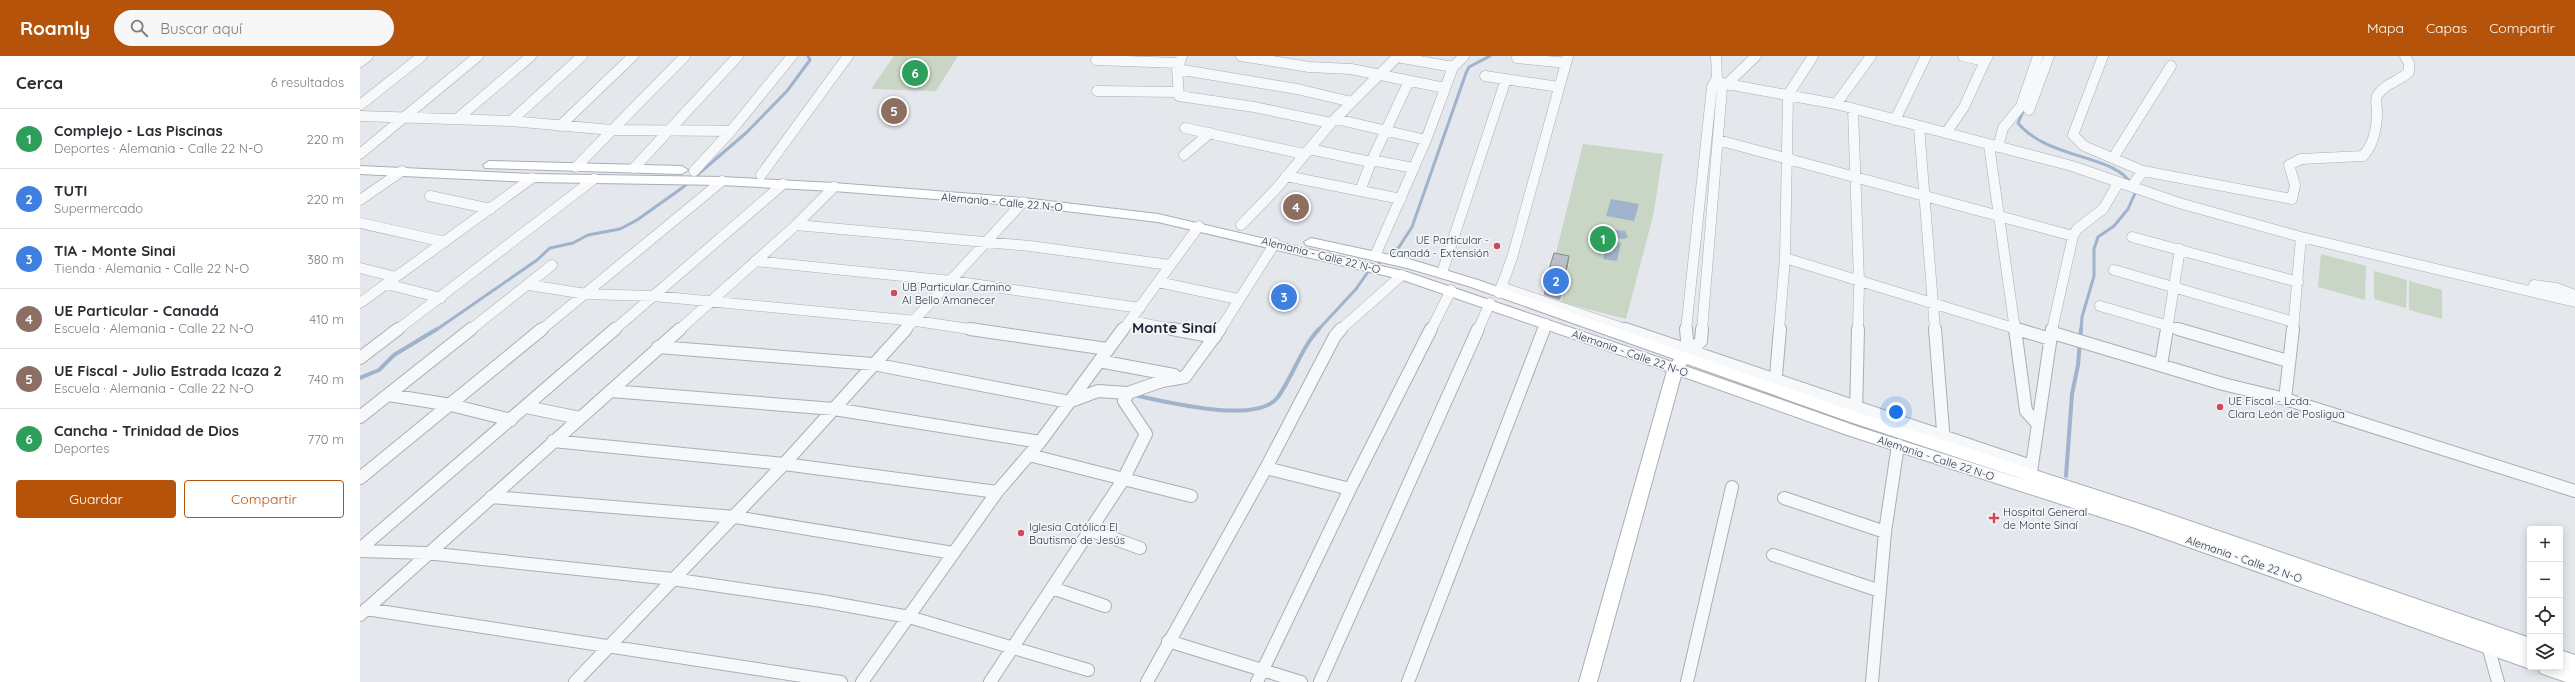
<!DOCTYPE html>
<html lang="es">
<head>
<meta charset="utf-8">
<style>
  body { margin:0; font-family:Quicksand,sans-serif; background:#f7f7f7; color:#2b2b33 }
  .controls { position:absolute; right:12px; bottom:12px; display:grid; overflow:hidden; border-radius:4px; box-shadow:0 2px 10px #0003 }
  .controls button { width:36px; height:36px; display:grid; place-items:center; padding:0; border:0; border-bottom:1px solid #e1e1e2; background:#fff; color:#2b2b33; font:20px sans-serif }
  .you { position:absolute; left:1536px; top:356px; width:14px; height:14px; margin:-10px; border:3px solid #fff; border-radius:50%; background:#1a73e8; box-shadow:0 0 0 6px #1a73e833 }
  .badge { display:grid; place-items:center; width:26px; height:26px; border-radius:50%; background:#b45309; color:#fff; font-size:13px; font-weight:700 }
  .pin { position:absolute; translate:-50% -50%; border:2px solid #fff; box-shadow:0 1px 4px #0006 }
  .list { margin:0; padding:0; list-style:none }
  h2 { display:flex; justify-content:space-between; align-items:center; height:52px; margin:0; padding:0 16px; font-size:17px }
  h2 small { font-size:13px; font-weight:400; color:#7c7c81 }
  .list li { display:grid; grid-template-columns:26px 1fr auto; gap:12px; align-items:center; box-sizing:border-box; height:60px; padding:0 16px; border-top:1px solid #e1e1e2 }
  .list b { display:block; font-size:15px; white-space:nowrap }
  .list p { margin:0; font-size:13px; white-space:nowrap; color:#7c7c81 }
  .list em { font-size:13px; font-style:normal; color:#7c7c81 }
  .actions { display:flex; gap:8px; padding:12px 16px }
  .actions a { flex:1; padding:9px 0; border:1px solid #b45309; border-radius:4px; text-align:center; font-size:14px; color:#b45309 }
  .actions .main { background:#b45309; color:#fff }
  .icon { flex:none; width:22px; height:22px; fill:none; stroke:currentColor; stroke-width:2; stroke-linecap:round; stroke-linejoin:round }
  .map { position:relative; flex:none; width:2215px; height:626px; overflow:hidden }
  header { display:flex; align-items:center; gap:24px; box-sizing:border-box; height:56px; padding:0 20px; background:#b45309; color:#fff }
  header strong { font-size:19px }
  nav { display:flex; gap:22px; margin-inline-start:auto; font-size:14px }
  .search { width:280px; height:36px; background:#f7f7f7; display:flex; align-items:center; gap:10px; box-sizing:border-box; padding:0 14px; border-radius:22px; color:#7c7c81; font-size:15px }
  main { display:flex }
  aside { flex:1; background:#fff }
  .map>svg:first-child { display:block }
  .green { fill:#c9d6c5 }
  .water { fill:#9fb4cc }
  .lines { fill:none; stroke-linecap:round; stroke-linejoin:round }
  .stream-far1 { stroke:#9fb4cc; stroke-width:3 }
  .stream { stroke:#9fb4cc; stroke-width:4 }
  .street-far1-casing { stroke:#a9aeb7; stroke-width:11 }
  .street-casing { stroke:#a9aeb7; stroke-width:14 }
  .secondary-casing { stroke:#a9aeb7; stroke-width:2 }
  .street-far1 { stroke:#f7f8fa; stroke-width:10 }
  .street { stroke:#f7f8fa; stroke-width:12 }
  .secondary { fill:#fff; fill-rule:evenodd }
  .wall { fill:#a1a5ae }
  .shaded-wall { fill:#83868d }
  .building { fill:#bbc0ca; stroke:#83868d }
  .poi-dot { fill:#d1495b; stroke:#f4f6f9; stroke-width:1.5 }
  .labels { text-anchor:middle; stroke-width:3.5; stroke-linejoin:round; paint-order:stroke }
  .street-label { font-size:11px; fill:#2b3445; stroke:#f4f6f9 }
  .poi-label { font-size:11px; fill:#2b3445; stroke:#f4f6f9; text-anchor:start }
  .district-label { font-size:15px; font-weight:bold; fill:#1d2536; stroke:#f4f6f9 }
</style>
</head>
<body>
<header>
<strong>Roamly</strong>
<div class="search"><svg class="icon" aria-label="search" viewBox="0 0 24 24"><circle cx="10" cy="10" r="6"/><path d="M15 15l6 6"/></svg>Buscar aquí</div>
<nav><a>Mapa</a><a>Capas</a><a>Compartir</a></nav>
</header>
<main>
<aside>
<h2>Cerca<small>6 resultados</small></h2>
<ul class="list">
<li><span class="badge" style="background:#2e9e5b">1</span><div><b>Complejo - Las Piscinas</b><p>Deportes · Alemania - Calle 22 N-O</p></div><em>220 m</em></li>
<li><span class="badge" style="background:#3f7fe0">2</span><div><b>TUTI</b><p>Supermercado</p></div><em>220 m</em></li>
<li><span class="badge" style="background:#3f7fe0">3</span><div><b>TIA - Monte Sinai</b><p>Tienda · Alemania - Calle 22 N-O</p></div><em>380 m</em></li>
<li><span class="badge" style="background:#8d6e63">4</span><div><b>UE Particular - Canadá</b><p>Escuela · Alemania - Calle 22 N-O</p></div><em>410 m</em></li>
<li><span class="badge" style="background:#8d6e63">5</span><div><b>UE Fiscal - Julio Estrada Icaza 2</b><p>Escuela · Alemania - Calle 22 N-O</p></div><em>740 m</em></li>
<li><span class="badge" style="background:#2e9e5b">6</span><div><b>Cancha - Trinidad de Dios</b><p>Deportes</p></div><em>770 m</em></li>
</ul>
<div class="actions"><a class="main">Guardar</a><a>Compartir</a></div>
</aside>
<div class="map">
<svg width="2215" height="626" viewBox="0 0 2215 626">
  <rect width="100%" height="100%" fill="#e4e7ec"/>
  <path class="green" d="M534,0H598L576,35L511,33Z
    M1223,88L1303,98L1293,160L1266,263L1201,246L1209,208L1194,205Z
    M1961,198L2006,210L2005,244L1958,231Z
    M2014,215L2047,224L2046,252L2014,243Z
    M2049,225L2082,234V263L2049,254Z"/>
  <path class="water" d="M1251,143L1279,148L1274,165L1246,160Z
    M1242,172L1265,175L1268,181L1264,183L1243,180L1239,177Z
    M1247,185L1261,187L1257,205L1243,203Z"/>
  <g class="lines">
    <path class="stream-far1" d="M1665,51L1658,67C1687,103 1756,99 1771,128
      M76,274L177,204L190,192L213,187L228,179L260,173L277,164L322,132L386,77L427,35L450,4L448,0
      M958,274L996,233L1008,216L1039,191L1052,171L1106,17L1109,11L1130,0
      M1721,274L1722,261L1734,220V193L1738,181L1754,170L1768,153L1776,135"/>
    <path class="stream" d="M0,322L19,314L34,299L77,273
      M778,340C807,346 897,369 918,341C933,320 941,292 959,273
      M1706,420L1712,338L1718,309L1721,273"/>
    <g class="street-far1-casing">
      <path id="street-far1" d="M822,0L817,13L819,40L894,51L971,67
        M881,0L949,11L991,13L1085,32
        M1603,0L1625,5L1628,0
        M1743,0L1713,79L1724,90L1783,115L1772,130
        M1037,1L1093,11
        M1157,2L1206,7
        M736,4L819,7
        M0,6L8,0
        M817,13L937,33L992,46
        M1125,20L1199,31
        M1356,26L1476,48L1712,110L1819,147L1941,181L2215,246
        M1370,29L1371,24L1396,0
        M737,35L818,36
        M1476,48L1511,0
        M0,49L62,0
        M1493,53L1499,225L1498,274
        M1669,54L1689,0
        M0,60L151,65L252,74L371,75
        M97,63L171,0
        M976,63L1066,84
        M1535,64L1566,0
        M151,65L222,0
        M200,70L273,0
        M1559,71L1575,274
        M825,72L944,98
        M1586,77L1604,51L1625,5
        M1358,84L1713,180
        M1629,89L1655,274
        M1638,91L1643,72L1661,50L1678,0
        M949,93L1011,106L1049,25
        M0,98L118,0
        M824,99L850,77
        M1753,102L1811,10
        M1011,104L1054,112
        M216,111L325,0
        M274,112L378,0
        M334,115L371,75L432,0
        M1783,115L1932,143L1935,129L1929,109L1941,103L2003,100C2014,88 2017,72 2017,56C2017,51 2015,44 2017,40C2025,27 2038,26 2049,16V7L2045,0
        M401,119L488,0
        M926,120L1041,143
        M1000,135L1011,106
        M70,140L131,153
        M0,144L42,115
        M0,167L85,186
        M436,169L670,190L810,209
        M881,169L916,133L971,67L1038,0
        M1772,181L1938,226
        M1015,200L1066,84L1093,11L1104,0
        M1425,202L1660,274
        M395,205L592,225L780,252
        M0,212L36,221
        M1754,214L1934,266
        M1082,217L1146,23
        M798,226L878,243
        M27,228L81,242
        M169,229L226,238L294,240L556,265L616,274
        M1141,231L1268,274
        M2171,235L2174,229L2196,232L2215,239
        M1139,237L1152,202L1208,0
        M0,247L172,122
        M1740,250L1822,274
        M770,265L817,274
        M37,274L234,123
        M110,274L192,209
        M181,274L362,125
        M254,274L423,128
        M319,274L436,169L474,131
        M545,274L663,146
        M763,274L839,170
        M860,274L915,187
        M980,274L1042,219
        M1071,274L1091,234
        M1118,274L1130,247
        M1184,274L1186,268
        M1326,274L1352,31L1357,22L1356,0
        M1342,274L1362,32L1356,26
        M1419,274L1425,202L1428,39L1453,0
        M1692,274L1713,180L1717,173L1743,153L1759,126
        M1807,274L1820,193
        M1933,274L1941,181"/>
    </g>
    <g class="street-casing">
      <path id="street" d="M610,273L747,293
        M812,273L855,281
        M1265,273L1671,410
        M1326,273L1328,295
        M1575,273L1584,387
        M1655,273L1666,355L1676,366
        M1657,273L1690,283
        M1818,273L1928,305
        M1693,277L1863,328L1925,343L2215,435
        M298,291L513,308L709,346L738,335L768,337
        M1326,299L1341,285L1342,273
        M0,302L38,273
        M739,305L814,319
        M1801,309L1807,273
        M1415,331L1420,273
        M251,335L474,353L680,386
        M29,339L91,349L151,364
        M1925,343L1933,273
        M166,351L220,362
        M1496,358L1498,273
        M0,361L111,273
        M193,385L424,408L637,436
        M669,399L831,440
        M906,412L990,433
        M1671,416L1692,273
        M0,422L182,273
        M131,441L375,461L593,497
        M1424,442L1525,476
        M730,474L780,492
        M0,493L255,273
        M0,495L66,497L312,523L462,545L549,561L728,614
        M1413,499L1520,535
        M692,532L745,550
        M6,553L481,626
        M0,559L320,273
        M808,585L941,626
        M2128,590L2138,626
        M215,626L424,408L546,273
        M502,626L637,436L680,386L763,273
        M630,626L763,424L786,378L764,345L768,337L802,325L825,321L860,273
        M787,626L906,412L975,280L981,273
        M897,626L990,433L1071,273
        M960,626L1118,273
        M1048,626L1184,273
        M1327,626L1372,431
        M1512,626L1525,476L1538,389"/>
    </g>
    <g class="secondary-casing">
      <path id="secondary" d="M129,105L322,110L328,114L322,118L125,112L123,109Z
        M0,110L172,118L362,121L474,127L663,142L798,158L1047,216L1312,306L1314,303L1108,230L1047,212L946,189L944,186L951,182L1049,203L1118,224L1502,358L1792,452L2170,582V611H2176L2170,613L1775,472L1487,379L1321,320L1237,626H1219L1307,315L1040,223L798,166L663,150L474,135L362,129L172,126L0,118ZM1327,308L1490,366L1675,427L1499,371L1325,310Z
        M2200,594L2215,599V626H2206L2180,617L2178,611H2200Z"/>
    </g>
    <use href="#street-far1" class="street-far1"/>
    <use href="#street" class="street"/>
    <use href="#secondary" class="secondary"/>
  </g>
  <path class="wall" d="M1208,209L1200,244L1184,239V230Z"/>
  <path class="shaded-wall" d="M1209,200L1208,209L1200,244L1201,236Z"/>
  <path class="building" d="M1194,197L1209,200L1201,236L1184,230Z"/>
  <g class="poi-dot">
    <circle cx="1137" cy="190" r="4"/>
    <circle cx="534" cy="237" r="4"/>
    <circle cx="1860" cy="351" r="4"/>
    <path d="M1632 456h4v4h4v4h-4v4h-4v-4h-4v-4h4z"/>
    <circle cx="661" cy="477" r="4"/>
  </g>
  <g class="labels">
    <g class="street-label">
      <text transform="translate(642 146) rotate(5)" y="4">Alemania - Calle 22 N-O</text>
      <text transform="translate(961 199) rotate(14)" y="4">Alemania - Calle 22 N-O</text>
      <text transform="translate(1270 297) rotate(19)" y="4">Alemania - Calle 22 N-O</text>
      <text transform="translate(1576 402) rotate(18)" y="4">Alemania - Calle 22 N-O</text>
      <text transform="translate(1884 503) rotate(19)" y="4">Alemania - Calle 22 N-O</text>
    </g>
    <g class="poi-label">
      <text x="1129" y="188" text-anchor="end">UE Particular -<tspan x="1129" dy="13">Canadá - Extensión</tspan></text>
      <text x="542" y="235">UB Particular Camino<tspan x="542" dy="13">Al Bello Amanecer</tspan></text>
      <text x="1868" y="349">UE Fiscal - Lcda.<tspan x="1868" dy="13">Clara León de Posligua</tspan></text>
      <text x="1643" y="460">Hospital General<tspan x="1643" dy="13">de Monte Sinaí</tspan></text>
      <text x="669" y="475">Iglesia Católica El<tspan x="669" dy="13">Bautismo de Jesús</tspan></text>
    </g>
    <g class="district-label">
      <text x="814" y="277">Monte Sinaí</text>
    </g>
  </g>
</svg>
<div class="controls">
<button>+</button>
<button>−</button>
<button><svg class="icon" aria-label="locate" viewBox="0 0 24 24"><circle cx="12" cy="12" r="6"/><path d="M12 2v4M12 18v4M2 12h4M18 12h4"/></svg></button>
<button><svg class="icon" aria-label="layers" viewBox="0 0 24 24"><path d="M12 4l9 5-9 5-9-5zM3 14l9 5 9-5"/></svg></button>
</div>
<div class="you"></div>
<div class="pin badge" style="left:1243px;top:183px;background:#2e9e5b">1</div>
<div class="pin badge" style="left:1196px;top:225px;background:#3f7fe0">2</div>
<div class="pin badge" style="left:924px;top:241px;background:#3f7fe0">3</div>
<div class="pin badge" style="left:936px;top:151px;background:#8d6e63">4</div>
<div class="pin badge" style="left:534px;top:55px;background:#8d6e63">5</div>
<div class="pin badge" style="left:555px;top:17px;background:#2e9e5b">6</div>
</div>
</main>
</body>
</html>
